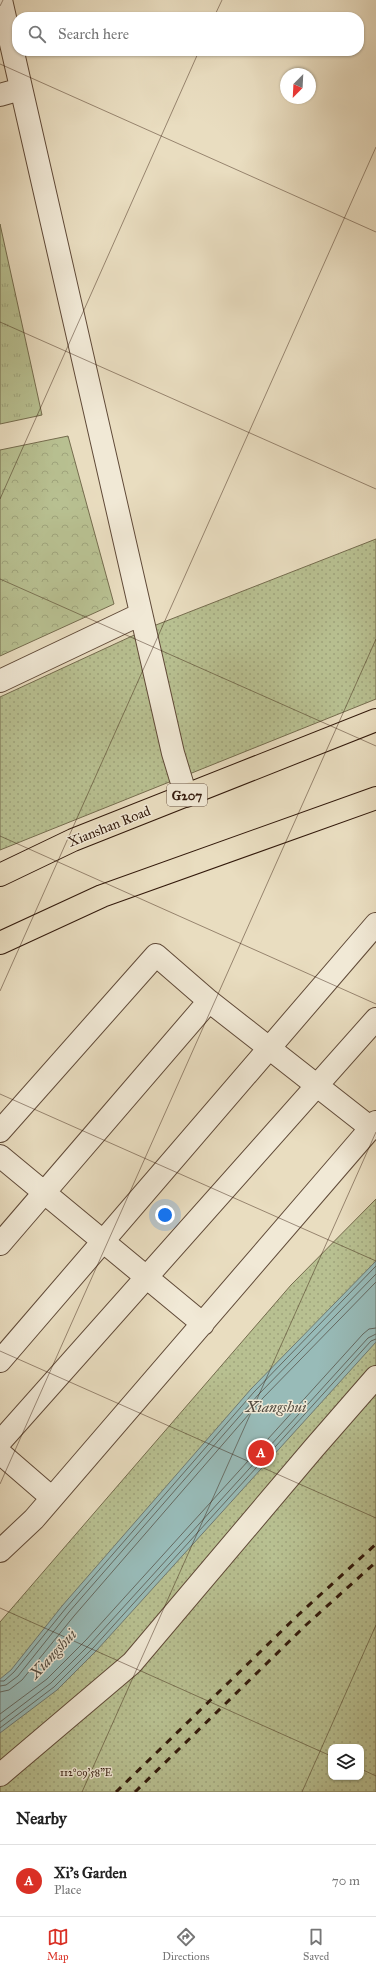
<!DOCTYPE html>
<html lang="en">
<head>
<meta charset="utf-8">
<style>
  body { margin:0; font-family:"IM FELL Great Primer",serif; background:#f6f6f6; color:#222 }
  .controls { position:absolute; right:12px; bottom:12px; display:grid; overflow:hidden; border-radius:8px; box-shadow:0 1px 3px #0004 }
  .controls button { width:36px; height:36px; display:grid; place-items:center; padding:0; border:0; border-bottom:1px solid #e0e0e0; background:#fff; color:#222; font:20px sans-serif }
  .compass { position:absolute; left:280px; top:68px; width:36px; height:36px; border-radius:50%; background:#fff; box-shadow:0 1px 3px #0004; rotate:204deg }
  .you { position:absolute; left:165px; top:1215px; width:14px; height:14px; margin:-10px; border:3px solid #fff; border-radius:50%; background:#1a73e8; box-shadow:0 0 0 6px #1a73e833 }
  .badge { display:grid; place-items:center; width:26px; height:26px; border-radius:50%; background:#d93025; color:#fff; font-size:13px; font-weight:700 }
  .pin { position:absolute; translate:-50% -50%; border:2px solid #fff; box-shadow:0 1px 4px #0006 }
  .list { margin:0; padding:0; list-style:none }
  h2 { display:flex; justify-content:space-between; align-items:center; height:52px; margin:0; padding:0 16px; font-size:17px }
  h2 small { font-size:13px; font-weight:400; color:#767676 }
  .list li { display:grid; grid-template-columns:26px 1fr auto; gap:12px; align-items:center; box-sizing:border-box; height:72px; padding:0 16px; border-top:1px solid #e0e0e0 }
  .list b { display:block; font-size:15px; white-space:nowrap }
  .list p { margin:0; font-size:13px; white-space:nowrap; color:#767676 }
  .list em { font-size:13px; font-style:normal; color:#767676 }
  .icon { flex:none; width:22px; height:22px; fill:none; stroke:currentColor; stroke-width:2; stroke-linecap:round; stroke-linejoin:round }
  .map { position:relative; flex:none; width:376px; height:1792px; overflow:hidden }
  .search { position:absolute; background:#fff; box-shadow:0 1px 3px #0004; left:12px; right:12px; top:12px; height:44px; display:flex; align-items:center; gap:10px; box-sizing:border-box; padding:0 14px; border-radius:16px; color:#767676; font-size:15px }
  .sheet { height:124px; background:#fff }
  nav { display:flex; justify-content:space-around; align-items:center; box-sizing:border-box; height:56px; border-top:1px solid #e0e0e0; background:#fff; font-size:11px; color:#767676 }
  nav a { display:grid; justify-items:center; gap:2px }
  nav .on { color:#d93025 }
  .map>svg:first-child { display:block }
  .grass { fill:url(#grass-tufts); stroke:#756c4e }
  .forest { fill:url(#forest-crowns); stroke:#756c4e }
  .park { fill:url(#park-dots); stroke:#756c4e; fill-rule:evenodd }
  .water { fill:#98bbb8; stroke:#6f7a73 }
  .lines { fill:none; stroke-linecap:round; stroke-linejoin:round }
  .shore { stroke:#656a62; stroke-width:1 }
  .minor-casing { stroke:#604a38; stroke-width:24 }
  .highway-casing { stroke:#32190b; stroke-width:24 }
  .minor { stroke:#f1e9d6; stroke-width:22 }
  .highway { stroke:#e9ddc0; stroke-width:22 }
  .rail { stroke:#32190b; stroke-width:3; stroke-dasharray:7 7; stroke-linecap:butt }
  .ticks { fill:none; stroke:#32190b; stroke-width:1; stroke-opacity:0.45 }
  .labels { text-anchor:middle; stroke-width:3; stroke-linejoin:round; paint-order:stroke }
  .shield { fill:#f1e9d6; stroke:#6b5748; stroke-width:1 }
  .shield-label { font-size:13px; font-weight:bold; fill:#32190b }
  .street-label { font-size:14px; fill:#32190b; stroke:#f1e9d6 }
  .water-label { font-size:15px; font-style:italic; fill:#514a3f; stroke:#f1e9d6 }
  .ticks-label { font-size:10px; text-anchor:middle; fill:#32190b; stroke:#f1e9d6; stroke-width:3; stroke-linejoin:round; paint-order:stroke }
</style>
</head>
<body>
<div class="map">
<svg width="376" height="1792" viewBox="0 0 376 1792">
  <defs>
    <pattern id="grass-tufts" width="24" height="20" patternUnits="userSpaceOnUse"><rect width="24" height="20" fill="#b8c091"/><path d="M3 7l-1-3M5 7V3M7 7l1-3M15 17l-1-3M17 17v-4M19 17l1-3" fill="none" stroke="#9fa47c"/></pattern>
    <pattern id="forest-crowns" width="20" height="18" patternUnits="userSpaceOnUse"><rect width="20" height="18" fill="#b8c091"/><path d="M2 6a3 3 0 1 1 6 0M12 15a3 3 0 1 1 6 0" fill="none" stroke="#9fa47c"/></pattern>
    <pattern id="park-dots" width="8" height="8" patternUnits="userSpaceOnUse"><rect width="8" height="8" fill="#b8c091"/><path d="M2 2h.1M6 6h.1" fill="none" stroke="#9fa47c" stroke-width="1.8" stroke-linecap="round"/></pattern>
  </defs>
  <rect width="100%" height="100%" fill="#e9ddc0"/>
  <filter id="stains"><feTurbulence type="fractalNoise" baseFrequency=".005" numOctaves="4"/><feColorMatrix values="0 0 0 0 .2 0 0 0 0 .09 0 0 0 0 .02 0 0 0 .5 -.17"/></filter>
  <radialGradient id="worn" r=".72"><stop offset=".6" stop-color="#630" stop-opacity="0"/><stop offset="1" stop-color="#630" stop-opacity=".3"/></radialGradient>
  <path class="grass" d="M0,224L42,415L0,424Z"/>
  <path class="forest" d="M68,436L114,604L0,656V450Z"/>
  <path class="park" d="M376,539V699L0,850V697L156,625Z
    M376,1199V1792H0V1622L291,1285ZM331,1747H361V1777H331Z"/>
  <path class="water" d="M376,1261V1342L97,1650L57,1690L0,1733V1679L11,1670L62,1606L251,1389Z"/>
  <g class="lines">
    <path class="shore" d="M0,1681H4L14,1672L66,1608L254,1392L376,1266
      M0,1686L6,1685L18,1676L69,1612L258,1395L376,1274
      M0,1692L9,1690L22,1680L74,1616L262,1399L376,1282
      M0,1714L47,1679L86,1640L363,1334L369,1329L376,1328
      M0,1722L51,1683L90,1644L368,1338L376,1334
      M0,1728L54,1687L94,1647L371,1341L376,1339"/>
    <g class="minor-casing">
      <path id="minor" d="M1,0L173,753L186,796
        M0,95L21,89
        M0,681L141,614
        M0,1131L156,955L209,1001L371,1128
        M0,1156L203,1324
        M0,1244L209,1001
        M0,1361L376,924
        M0,1442L376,1019
        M0,1453L52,1498
        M0,1551L34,1519L376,1122
        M0,1775L132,1663L314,1448L376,1377"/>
    </g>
    <g class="highway-casing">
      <path id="highway" d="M0,875L73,840L376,720
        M0,943L102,896L376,798"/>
    </g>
    <use href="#minor" class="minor"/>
    <use href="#highway" class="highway"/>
    <path class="rail" d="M116,1792L297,1616L376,1544
      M135,1792L306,1625L376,1562"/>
  </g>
  <path class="ticks" d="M0,6L3,0M214,17L222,0M0,64L376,232M0,322L376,489M0,499L199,51M0,579L376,746M0,836L376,1004M0,991L376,147M0,1094L376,1261M0,1351L376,1518M0,1484L376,639M0,1608L331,1756M361,1769L376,1776M82,1792L376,1132M302,1792L376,1625"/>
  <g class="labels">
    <rect class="shield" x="167" y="784" width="40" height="22" rx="3"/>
    <g class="shield-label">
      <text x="187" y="800">G207</text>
    </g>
    <g class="street-label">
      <text transform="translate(109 826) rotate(-22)" y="5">Xianshan Road</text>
    </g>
    <g class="water-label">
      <text x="276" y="1412">Xiangshui</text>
      <text transform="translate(53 1654) rotate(-47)" y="5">Xiangshui</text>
    </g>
  </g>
  <g class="ticks-label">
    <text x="86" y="1776">112°09'58"E</text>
  </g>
  <rect width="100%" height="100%" filter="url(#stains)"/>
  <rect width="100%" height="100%" fill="url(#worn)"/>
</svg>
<div class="controls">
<button><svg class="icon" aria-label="layers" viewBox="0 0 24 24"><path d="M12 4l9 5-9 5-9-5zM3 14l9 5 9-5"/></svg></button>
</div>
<svg class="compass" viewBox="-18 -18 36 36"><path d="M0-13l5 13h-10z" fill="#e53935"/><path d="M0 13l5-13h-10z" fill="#767676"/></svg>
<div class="you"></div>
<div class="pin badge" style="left:261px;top:1453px">A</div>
<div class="search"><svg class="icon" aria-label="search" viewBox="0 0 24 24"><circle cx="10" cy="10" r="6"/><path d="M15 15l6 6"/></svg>Search here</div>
</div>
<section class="sheet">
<h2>Nearby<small></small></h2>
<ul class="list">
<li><span class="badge">A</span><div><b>Xi's Garden</b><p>Place</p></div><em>70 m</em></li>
</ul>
</section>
<nav>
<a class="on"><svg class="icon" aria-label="map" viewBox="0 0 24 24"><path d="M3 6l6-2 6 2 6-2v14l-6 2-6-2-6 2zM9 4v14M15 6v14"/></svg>Map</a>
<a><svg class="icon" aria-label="directions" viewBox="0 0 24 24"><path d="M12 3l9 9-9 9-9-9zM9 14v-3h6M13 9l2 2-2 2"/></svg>Directions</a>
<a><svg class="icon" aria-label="saved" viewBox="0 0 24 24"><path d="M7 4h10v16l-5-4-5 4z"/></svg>Saved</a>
</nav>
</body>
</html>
